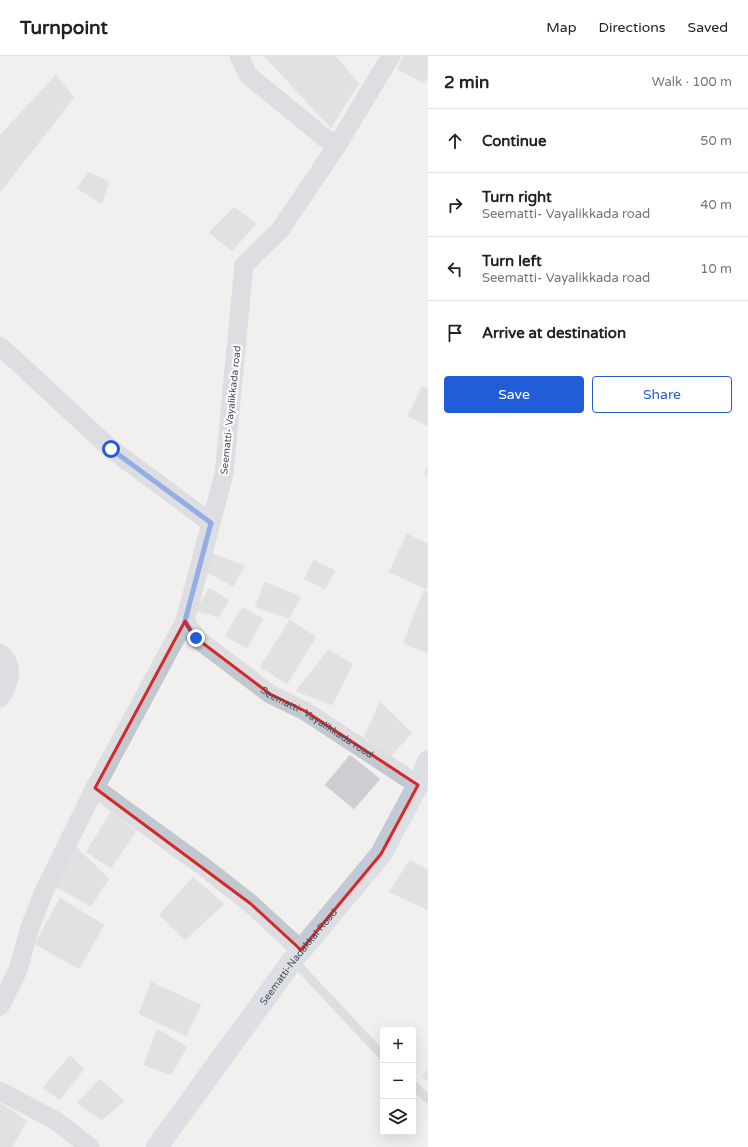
<!DOCTYPE html>
<html lang="en">
<head>
<meta charset="utf-8">
<style>
  body { margin:0; font-family:"Varela Round",sans-serif; background:#f2f2f2; color:#222 }
  .controls { position:absolute; right:12px; bottom:12px; display:grid; overflow:hidden; border-radius:4px; box-shadow:0 4px 16px #0002 }
  .controls button { width:36px; height:36px; display:grid; place-items:center; padding:0; border:0; border-bottom:1px solid #e0e0e0; background:#fff; color:#222; font:20px sans-serif }
  .stop { position:absolute; width:12px; height:12px; margin:-9px; border:3px solid #225dd9; border-radius:50%; background:#fff }
  .stop.end { background:#225dd9; border-color:#fff; box-shadow:0 1px 4px #0008 }
  .list { margin:0; padding:0; list-style:none }
  h2 { display:flex; justify-content:space-between; align-items:center; height:52px; margin:0; padding:0 16px; font-size:17px }
  h2 small { font-size:13px; font-weight:400; color:#767676 }
  .list li { display:grid; grid-template-columns:26px 1fr auto; gap:12px; align-items:center; box-sizing:border-box; height:64px; padding:0 16px; border-top:1px solid #e0e0e0 }
  .list b { display:block; font-size:15px; white-space:nowrap }
  .list p { margin:0; font-size:13px; white-space:nowrap; color:#767676 }
  .list em { font-size:13px; font-style:normal; color:#767676 }
  .actions { display:flex; gap:8px; padding:12px 16px }
  .actions a { flex:1; padding:9px 0; border:1px solid #225dd9; border-radius:4px; text-align:center; font-size:14px; color:#225dd9 }
  .actions .main { background:#225dd9; color:#fff }
  .icon { flex:none; width:22px; height:22px; fill:none; stroke:currentColor; stroke-width:2; stroke-linecap:round; stroke-linejoin:round }
  .map { position:relative; flex:none; width:428px; height:1091px; overflow:hidden }
  header { display:flex; align-items:center; gap:24px; box-sizing:border-box; height:56px; padding:0 20px; background:#fff; border-bottom:1px solid #e0e0e0 }
  header strong { font-size:19px }
  nav { display:flex; gap:22px; margin-inline-start:auto; font-size:14px }
  main { display:flex }
  aside { flex:1; background:#fff }
  .map>svg:first-child { display:block }
  .building { fill:#ccced4; stroke:#d4d5da }
  .lines { fill:none; stroke-linecap:round; stroke-linejoin:round }
  .lane { stroke:#c1c8d0; stroke-width:9 }
  .street { stroke:#c1c8d0; stroke-width:19 }
  .secondary { stroke:#c3cad7; stroke-width:22 }
  .route { stroke:#225dd9; stroke-width:5 }
  .marked { fill:none; stroke:#d62828; stroke-width:3; stroke-linejoin:round }
  .labels { text-anchor:middle; stroke-width:4; stroke-linejoin:round; paint-order:stroke }
  .street-label { font-size:10px; fill:#48505c; stroke:#fff }
</style>
</head>
<body>
<header>
<strong>Turnpoint</strong>
<nav><a>Map</a><a>Directions</a><a>Saved</a></nav>
</header>
<main>
<div class="map">
<svg width="428" height="1091" viewBox="0 0 428 1091">
  <rect width="100%" height="100%" fill="#f2f0ef"/>
  <path class="building" d="M264,0H335L359,27L331,72Z
    M404,0H428V20L424,27L397,13Z
    M56,19L74,42L0,136V79Z
    M89,116L109,126L101,148L77,132Z
    M234,151L256,168L232,195L209,176Z
    M422,330L428,333V370L408,360Z
    M428,411V420L424,418Z
    M407,478L428,488V529L426,533L389,516Z
    M211,497L245,510L233,530L207,516Z
    M314,504L335,515L325,533L304,523Z
    M265,526L301,541L289,562L255,551Z
    M209,532L229,544L219,561L196,555Z
    M424,534L428,536V597L403,587Z
    M242,551L263,563L247,592L225,580Z
    M290,564L316,581L287,628L260,611Z
    M328,594L353,608L332,649L296,635Z
    M380,646L412,677L391,700L364,681Z
    M350,699L380,723L354,753L325,729Z
    M111,756L136,775L111,812L86,796Z
    M75,790L109,823L91,850L49,827Z
    M410,804L428,814V854L389,836Z
    M193,821L224,848L185,884L159,859Z
    M60,842L104,869L79,913L35,888Z
    M151,926L201,949L186,980L139,958Z
    M157,973L187,991L171,1019L144,1009Z
    M70,999L84,1013L60,1044L43,1032Z
    M428,1013V1026L422,1019Z
    M100,1023L124,1045L102,1064L77,1047Z
    M0,1047L27,1065L12,1091H0Z"/>
  <g class="lines">
    <path class="lane" d="M293,904L383,1000
      M413,1029L428,1043"/>
    <g class="street">
      <path id="s1" d="M239,0L248,19L336,91L280,174L244,209L224,418L185,565L196,582L270,638L305,655L418,729"/>
      <path d="M336,91L391,0"/>
      <path d="M0,290L111,393L211,467"/>
      <path d="M0,597C3,600 7,604 8,608C13,620 6,632 0,642"/>
      <path d="M95,732L204,811L251,848L301,894"/>
      <path d="M0,950L18,914L30,871L45,833L95,732L185,565"/>
      <path d="M0,1035L56,1065L90,1091"/>
    </g>
    <path class="secondary" id="s2" d="M157,1091L293,904L381,798L418,729L428,705"/>
  </g>
  <g class="lines">
    <path class="route" d="M111,393L211,467L185,565L196,582"/>
  </g>
  <path d="M0 0H428V1091H0ZM185,565L196,582L270,638L305,655L418,729L381,798L301,894L251,848L95,732Z" fill="#f2f0ef" fill-opacity=".55" fill-rule="evenodd"/>
  <path class="marked" d="M185,565L196,582L270,638L305,655L418,729L381,798L301,894L251,848L95,732Z"/>
  <g class="labels">
    <g class="street-label">
      <text transform="translate(230 354) rotate(-84)" y="4">Seematti- Vayalikkada road</text>
      <text dy="4" stroke="none"><textPath href="#s1" startOffset="815">Seematti- Vayalikkada road</textPath></text>
      <text dy="4" stroke="none"><textPath href="#s2" startOffset="237">Seematti-Nadakkal Road</textPath></text>
    </g>
  </g>
</svg>
<div class="controls">
<button>+</button>
<button>−</button>
<button><svg class="icon" aria-label="layers" viewBox="0 0 24 24"><path d="M12 4l9 5-9 5-9-5zM3 14l9 5 9-5"/></svg></button>
</div>
<div class="stop" style="left:111px;top:393px"></div>
<div class="stop end" style="left:196px;top:582px"></div>
</div>
<aside>
<h2>2 min<small>Walk · 100 m</small></h2>
<ul class="list">
<li><svg class="icon" aria-label="ahead" viewBox="0 0 24 24"><path d="M12 20V5M6 11l6-6 6 6"/></svg><div><b>Continue</b></div><em>50 m</em></li>
<li><svg class="icon" aria-label="right" viewBox="0 0 24 24"><path d="M7 20v-9h11M14 6l5 5-5 5"/></svg><div><b>Turn right</b><p>Seematti- Vayalikkada road</p></div><em>40 m</em></li>
<li><svg class="icon" aria-label="left" viewBox="0 0 24 24"><path d="M17 20v-9H6M10 6l-5 5 5 5"/></svg><div><b>Turn left</b><p>Seematti- Vayalikkada road</p></div><em>10 m</em></li>
<li><svg class="icon" aria-label="arrive" viewBox="0 0 24 24"><path d="M6 21V4h12l-3 4 3 4H6"/></svg><div><b>Arrive at destination</b></div></li>
</ul>
<div class="actions"><a class="main">Save</a><a>Share</a></div>
</aside>
</main>
</body>
</html>
